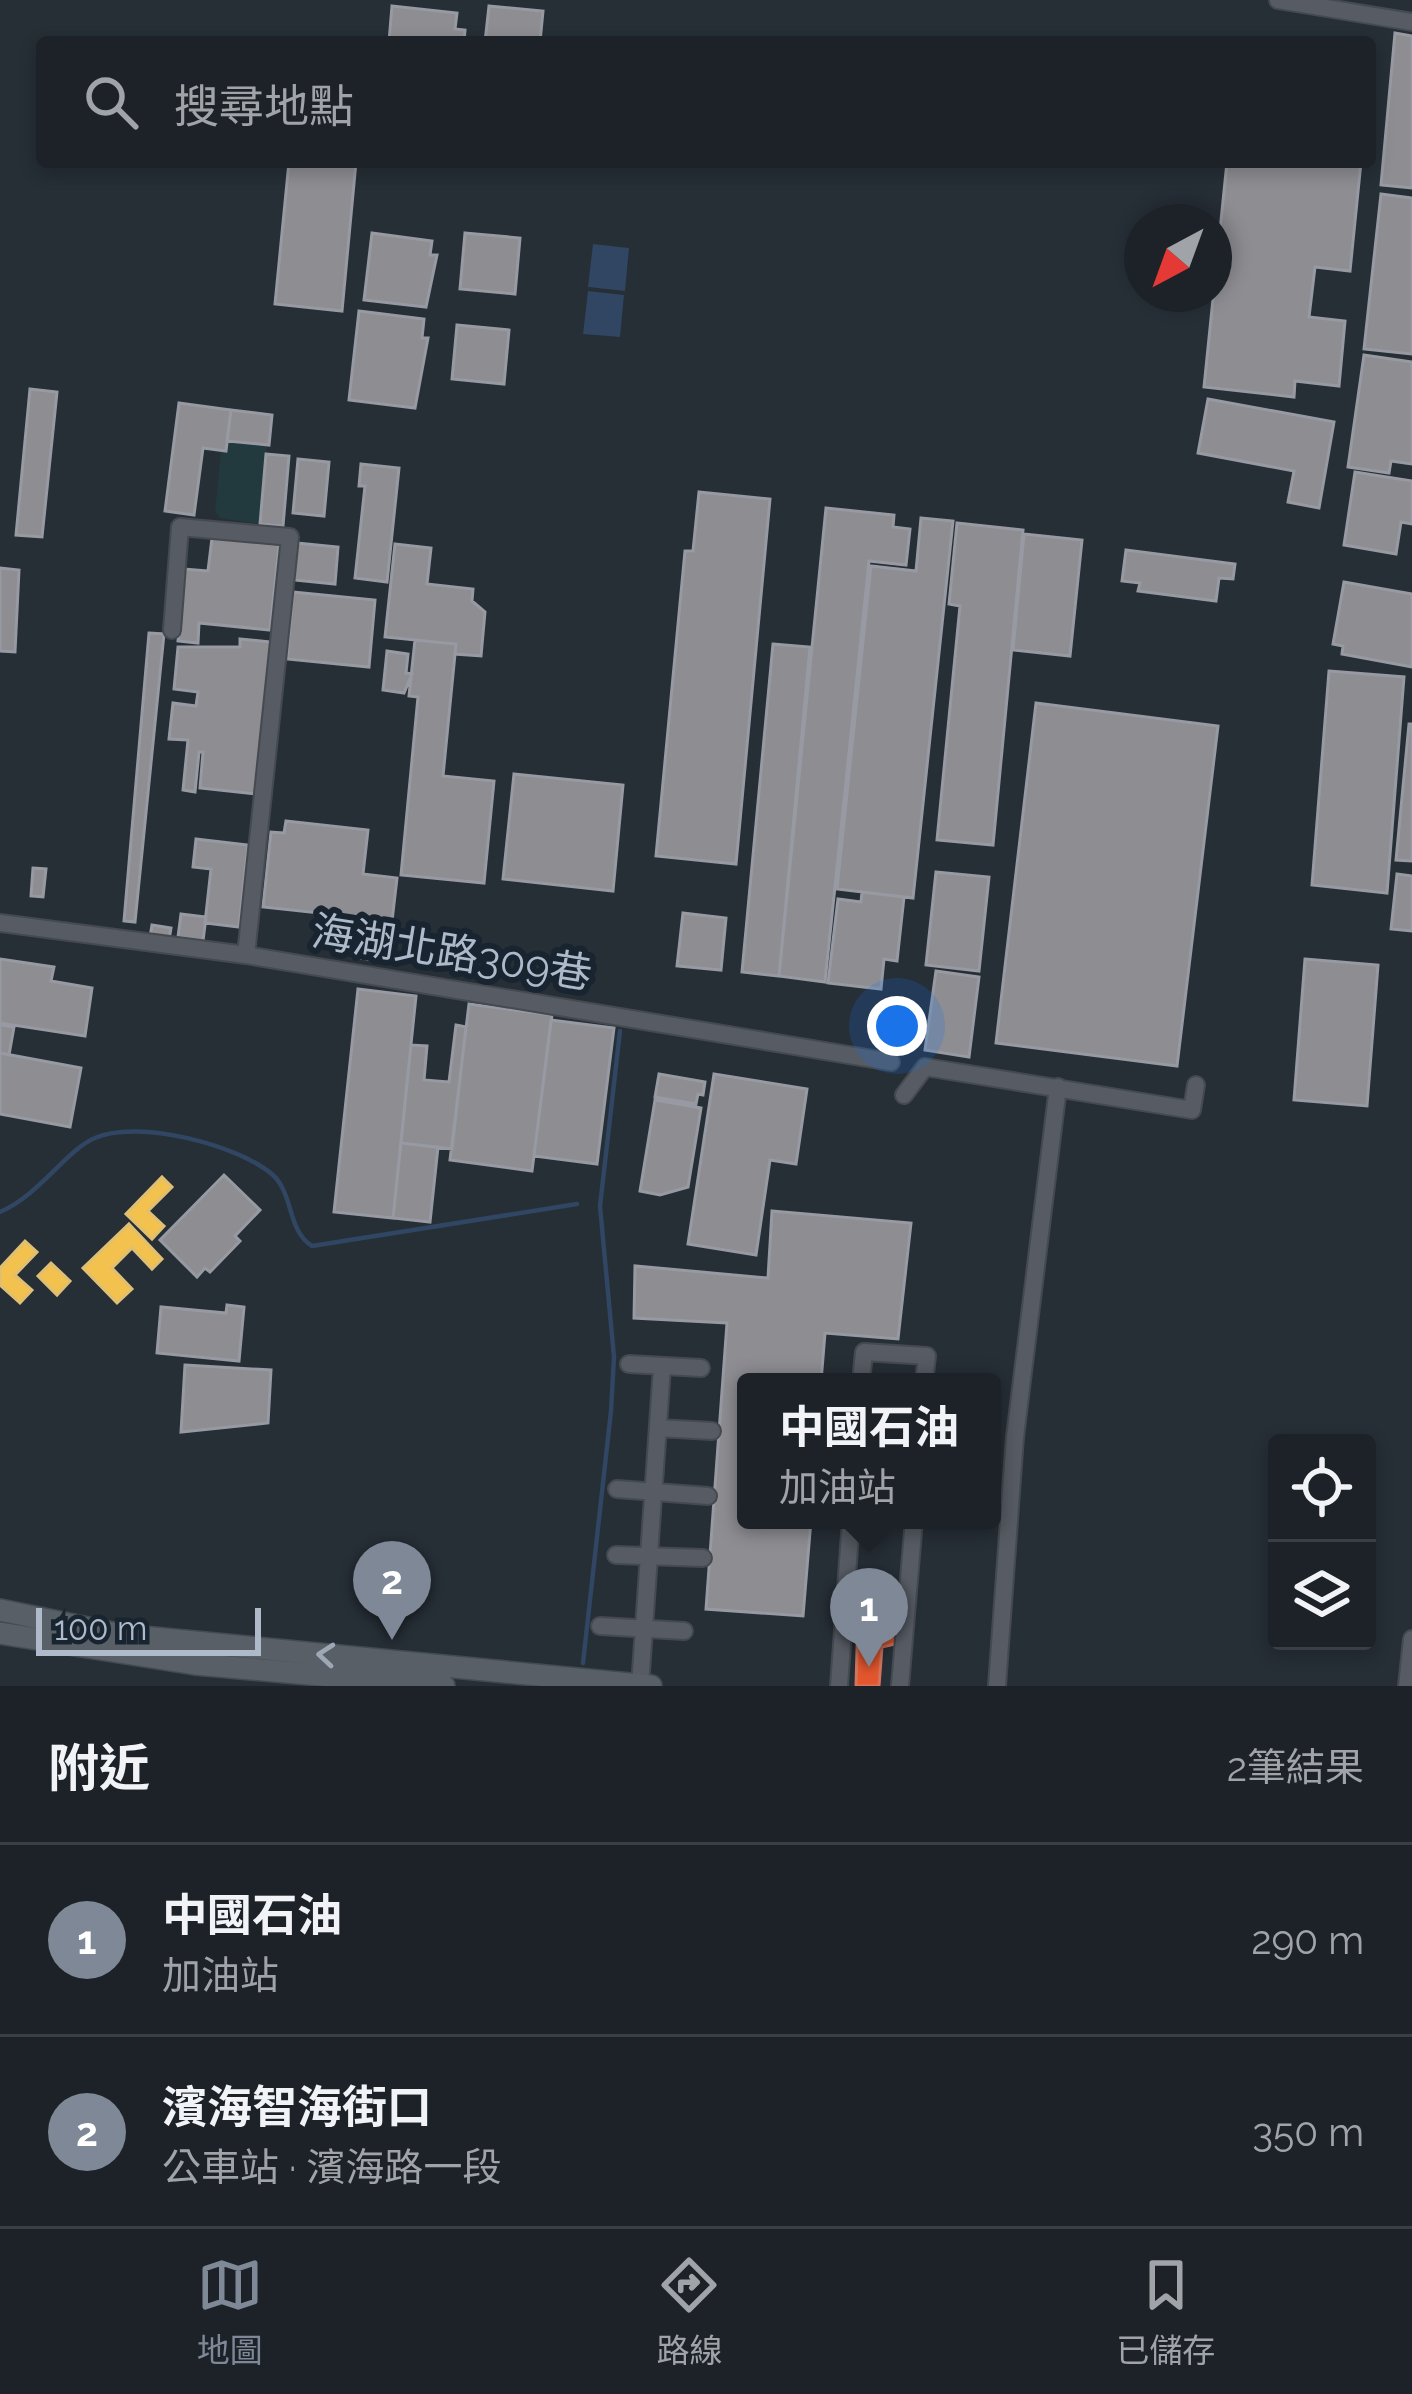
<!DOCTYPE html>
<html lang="zh-TW">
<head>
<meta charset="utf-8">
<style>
  body { margin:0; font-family:Raleway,"Noto Sans TC",sans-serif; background:#252a30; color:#f1f3f6 }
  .controls { position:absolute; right:36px; bottom:36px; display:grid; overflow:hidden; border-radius:12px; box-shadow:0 6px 18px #0003 }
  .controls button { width:108px; height:108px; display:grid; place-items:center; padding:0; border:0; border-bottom:3px solid #3a3f45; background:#1c2228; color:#f1f3f6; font:60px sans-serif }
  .compass { position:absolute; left:1124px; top:204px; width:108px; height:108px; border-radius:50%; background:#1c2228; box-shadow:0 6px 18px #0003; rotate:221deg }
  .scale { position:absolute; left:36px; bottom:30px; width:225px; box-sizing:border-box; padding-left:12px; border:6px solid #aeb9c9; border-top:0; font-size:33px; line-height:42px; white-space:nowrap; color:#aeb9c9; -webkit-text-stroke:9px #192431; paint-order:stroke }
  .you { position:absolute; left:897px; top:1026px; width:42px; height:42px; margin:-30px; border:9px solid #fff; border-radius:50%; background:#1a73e8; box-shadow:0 0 0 18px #1a73e833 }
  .badge { display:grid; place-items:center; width:78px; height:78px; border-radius:50%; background:#7e8896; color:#fff; font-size:39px; font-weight:700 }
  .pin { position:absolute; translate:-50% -99px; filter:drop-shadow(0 3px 6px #0008) }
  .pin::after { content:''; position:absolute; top:63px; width:42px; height:36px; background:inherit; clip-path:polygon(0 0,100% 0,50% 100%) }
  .popup { position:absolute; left:737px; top:1373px; width:264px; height:156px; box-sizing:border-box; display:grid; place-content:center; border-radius:12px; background:#1c2228; filter:drop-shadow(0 3px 9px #0005); font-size:39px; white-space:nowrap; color:#a0a4a8 }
  .popup b { font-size:45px; color:#f1f3f6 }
  .popup::after { content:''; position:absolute; left:50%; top:100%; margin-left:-24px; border:24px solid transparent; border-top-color:#1c2228 }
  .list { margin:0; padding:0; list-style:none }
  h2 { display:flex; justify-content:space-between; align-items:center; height:156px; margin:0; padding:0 48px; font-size:51px }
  h2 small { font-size:39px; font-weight:400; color:#a0a4a8 }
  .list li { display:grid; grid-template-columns:78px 1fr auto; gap:36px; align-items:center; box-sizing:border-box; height:192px; padding:0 48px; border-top:3px solid #3a3f45 }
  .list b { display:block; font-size:45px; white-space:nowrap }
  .list p { margin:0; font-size:39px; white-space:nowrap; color:#a0a4a8 }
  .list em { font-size:39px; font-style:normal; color:#a0a4a8 }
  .icon { flex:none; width:66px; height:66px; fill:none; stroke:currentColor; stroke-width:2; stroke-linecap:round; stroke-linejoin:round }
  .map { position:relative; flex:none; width:1412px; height:1686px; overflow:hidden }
  .search { position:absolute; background:#1c2228; box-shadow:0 6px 18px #0003; left:36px; right:36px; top:36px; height:132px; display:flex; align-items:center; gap:30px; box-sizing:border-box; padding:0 42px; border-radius:12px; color:#a0a4a8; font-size:45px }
  .sheet { height:540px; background:#1c2228 }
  nav { display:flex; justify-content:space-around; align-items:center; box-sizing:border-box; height:168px; border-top:3px solid #3a3f45; background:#1c2228; font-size:33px; color:#a0a4a8 }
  nav a { display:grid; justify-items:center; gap:6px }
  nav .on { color:#7e8896 }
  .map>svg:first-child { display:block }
  .green { fill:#22393d }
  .water { fill:#304662 }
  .homes { fill:#f2c14e; stroke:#debf73; stroke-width:3 }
  .shops { fill:#e4572e; stroke:#d4745c; stroke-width:3 }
  .industry { fill:#8d8d92; stroke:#979aa2; stroke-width:3 }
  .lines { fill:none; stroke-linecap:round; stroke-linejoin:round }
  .stream { stroke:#304662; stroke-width:4.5 }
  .minor-casing { stroke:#444a50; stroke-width:20 }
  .major-casing { stroke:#434a52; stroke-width:24 }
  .minor { stroke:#565b64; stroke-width:16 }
  .major { stroke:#585f66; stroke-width:21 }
  .oneway { stroke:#9da7b5 }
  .labels { text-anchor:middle; stroke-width:12; stroke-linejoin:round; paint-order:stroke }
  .street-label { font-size:42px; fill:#aeb9c9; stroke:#192431 }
</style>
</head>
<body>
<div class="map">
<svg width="1412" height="1686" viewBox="0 0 1412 1686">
  <rect width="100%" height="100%" fill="#262e36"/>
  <path class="green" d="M227,441L267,445L260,524L220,518L215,511L221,450Z"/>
  <path class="water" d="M593,244L629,248L625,291L588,287Z
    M588,291L624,295L620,337L583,334Z"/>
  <path class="homes" d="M162,1177L172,1187L148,1211L164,1226L152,1239L126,1214Z
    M129,1224L162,1259L152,1269L132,1248L112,1268L132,1289L117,1303L83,1268Z
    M25,1241L37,1252L15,1275L32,1290L20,1303L0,1285V1268Z
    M51,1263L70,1281L57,1295L38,1276Z"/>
  <path class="shops" d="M858,1613L901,1616L899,1643L882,1647L879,1686H856Z"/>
  <path class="industry" d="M392,6L457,13L455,29L465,30L464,42H389Z
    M489,6L543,11L540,42H485Z
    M1395,33L1412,36V188L1381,185Z
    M289,162H356L342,311L275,304Z
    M1227,162H1361L1350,271L1315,267L1309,317L1345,321L1339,386L1295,381L1294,397L1204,387Z
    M1381,194L1412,198V354L1364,349Z
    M372,233L432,241L430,255H437L426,307L364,300Z
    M465,233L520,238L515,294L460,289Z
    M359,311L424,319L422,338H428L415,408L349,400Z
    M457,325L509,330L504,384L452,379Z
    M1364,355L1412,362V464L1391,461L1389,473L1348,467Z
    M30,389L57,392L42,537L16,535Z
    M1208,399L1334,422L1319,508L1288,502L1294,471L1198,453Z
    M179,403L231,410L226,451L203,448L194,515L165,511Z
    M231,410L272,415L269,445L227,441Z
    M266,454L289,456L283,526L260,524Z
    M298,459L329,462L324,516L293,513Z
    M361,464L399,468L387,582L355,578L365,486H359Z
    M1355,472L1412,481V524L1401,522L1396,554L1344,545Z
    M699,492L770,499L736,864L656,856L685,551H693Z
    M826,508L894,515L893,527L910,529L906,565L869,561L825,982L779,976Z
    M921,518L953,521L913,898L837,889L871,566L916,571Z
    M957,523L1023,530L993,845L937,840L960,606L949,604Z
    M1024,534L1082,540L1070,656L1013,650Z
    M212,538L279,545L270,630L199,623L198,643L178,641L185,569L208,571Z
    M297,543L338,547L335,584L294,580Z
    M395,544L431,548L427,584L473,589L472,601L485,612L481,656L455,654L456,644L385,637Z
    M1126,550L1235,564L1233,579L1219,578L1216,601L1138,591L1140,583L1122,581Z
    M0,568L19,570L15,652L0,651Z
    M1344,582L1412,594V667L1342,654L1343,646L1333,644Z
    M293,592L375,600L369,667L287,659Z
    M149,633L164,634L135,922L124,921Z
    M240,639L271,642L256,794L200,788L203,752H199L195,792L183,790L188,740L169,739L173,703L196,706L198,692L174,689L178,647H240Z
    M415,640L456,644L443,776L494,781L484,883L401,875L418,697L409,696Z
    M773,644L810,647L779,976L742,972Z
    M387,651L408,654L406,673L412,674L404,693L383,690Z
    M1329,671L1404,677L1387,893L1312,885Z
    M1036,703L1218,726L1177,1066L996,1043Z
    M1409,724H1412V861L1396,860Z
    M514,774L623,785L613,891L503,879Z
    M286,821L368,830L363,874L397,878L392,921L371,919L367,959L352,957L357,917L263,907L271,832L284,833Z
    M196,839L248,845L239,927L205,923L211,869L193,867Z
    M33,868L46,869L43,897L31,896Z
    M936,872L989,877L979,971L926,965Z
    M1397,874L1412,876V931L1391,929Z
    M862,892L904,897L897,961L884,959L881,989L828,983L838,899L861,902Z
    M683,913L726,918L721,970L677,966Z
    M181,914L206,917L203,941L178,937Z
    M152,925L171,928L169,940L150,937Z
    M0,959L54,967L51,981L92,988L85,1036L0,1023Z
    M1305,959L1378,965L1367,1106L1294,1100Z
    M936,971L979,977L969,1057L925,1050Z
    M358,989L416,996L393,1218L334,1212Z
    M469,1004L552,1015L532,1171L450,1160Z
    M551,1020L614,1028L597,1164L534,1156Z
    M0,1025L14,1027L9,1055L0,1053Z
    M456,1025L466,1027L452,1149L401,1143L411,1045L427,1046L424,1080L449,1082Z
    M0,1053L81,1068L70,1127L0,1114Z
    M659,1074L705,1082L703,1095L698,1094L696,1104L655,1097Z
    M714,1074L807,1089L796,1164L770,1160L756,1255L688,1244Z
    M655,1100L701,1108L688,1187L660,1195L640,1191Z
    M401,1143L438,1147L430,1222L393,1218Z
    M224,1175L260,1210L235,1236L240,1241L210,1272L205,1268L197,1277L160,1240Z
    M772,1211L911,1223L898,1339L825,1333L821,1382H746V1520H811L803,1616L706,1609L727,1323L634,1318L635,1266L768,1278Z
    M227,1305L244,1307L239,1361L157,1353L161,1307L226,1313Z
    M185,1365L271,1370L268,1423L181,1432Z"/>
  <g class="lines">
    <path class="stream" d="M0,1212C41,1194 66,1150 95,1138C138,1119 239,1145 273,1175C294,1195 287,1230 312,1246L577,1204
      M583,1663L611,1411L614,1357L600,1206L620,1031"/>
    <g class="minor-casing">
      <path id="minor" d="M1278,0L1412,22
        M172,630L180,527L290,537L246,955
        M0,923L246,955L891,1062
        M904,1095L925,1067L1192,1110L1196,1085
        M629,1364L701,1368
        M861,1382L864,1352L927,1356L924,1382
        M658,1428L712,1431
        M617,1489L708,1496
        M616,1555L703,1558
        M600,1626L684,1631
        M640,1686L662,1367
        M839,1686L851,1520
        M900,1686L914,1520
        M997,1686L1015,1437L1058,1087
        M1407,1686L1412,1639"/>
    </g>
    <g class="major-casing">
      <path id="major" d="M0,1610L122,1635L651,1686
        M0,1633L195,1664L444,1686"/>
    </g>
    <use href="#minor" class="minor"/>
    <use href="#major" class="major"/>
  </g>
  <defs><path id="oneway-chevron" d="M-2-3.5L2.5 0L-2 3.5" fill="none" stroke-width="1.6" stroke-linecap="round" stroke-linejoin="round" transform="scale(3)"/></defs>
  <use class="oneway" href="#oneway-chevron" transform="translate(326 1655) rotate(-175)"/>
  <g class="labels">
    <g class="street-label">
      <text transform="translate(452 952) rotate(9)" y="15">海湖北路309巷</text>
    </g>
  </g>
</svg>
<div class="controls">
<button><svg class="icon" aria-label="locate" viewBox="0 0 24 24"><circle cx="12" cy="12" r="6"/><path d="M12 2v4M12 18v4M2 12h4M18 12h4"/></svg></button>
<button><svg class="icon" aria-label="layers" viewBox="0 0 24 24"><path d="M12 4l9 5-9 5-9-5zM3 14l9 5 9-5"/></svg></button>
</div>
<svg class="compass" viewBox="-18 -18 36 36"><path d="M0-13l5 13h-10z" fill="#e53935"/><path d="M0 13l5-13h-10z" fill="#a0a4a8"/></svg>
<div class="scale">100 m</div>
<div class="you"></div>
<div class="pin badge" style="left:869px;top:1667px">1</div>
<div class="popup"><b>中國石油</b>加油站</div>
<div class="pin badge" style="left:392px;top:1640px">2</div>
<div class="search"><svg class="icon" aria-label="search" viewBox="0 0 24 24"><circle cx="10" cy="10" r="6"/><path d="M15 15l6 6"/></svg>搜尋地點</div>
</div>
<section class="sheet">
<h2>附近<small>2筆結果</small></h2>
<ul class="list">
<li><span class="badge">1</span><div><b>中國石油</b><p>加油站</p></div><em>290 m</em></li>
<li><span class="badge">2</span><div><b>濱海智海街口</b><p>公車站 · 濱海路一段</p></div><em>350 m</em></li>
</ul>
</section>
<nav>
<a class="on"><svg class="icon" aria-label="map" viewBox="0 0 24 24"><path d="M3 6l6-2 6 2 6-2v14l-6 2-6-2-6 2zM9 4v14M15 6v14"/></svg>地圖</a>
<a><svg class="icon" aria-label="directions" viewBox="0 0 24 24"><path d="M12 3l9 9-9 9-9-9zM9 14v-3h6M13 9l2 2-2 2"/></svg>路線</a>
<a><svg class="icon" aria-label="saved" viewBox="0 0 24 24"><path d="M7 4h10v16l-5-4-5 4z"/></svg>已儲存</a>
</nav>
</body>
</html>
